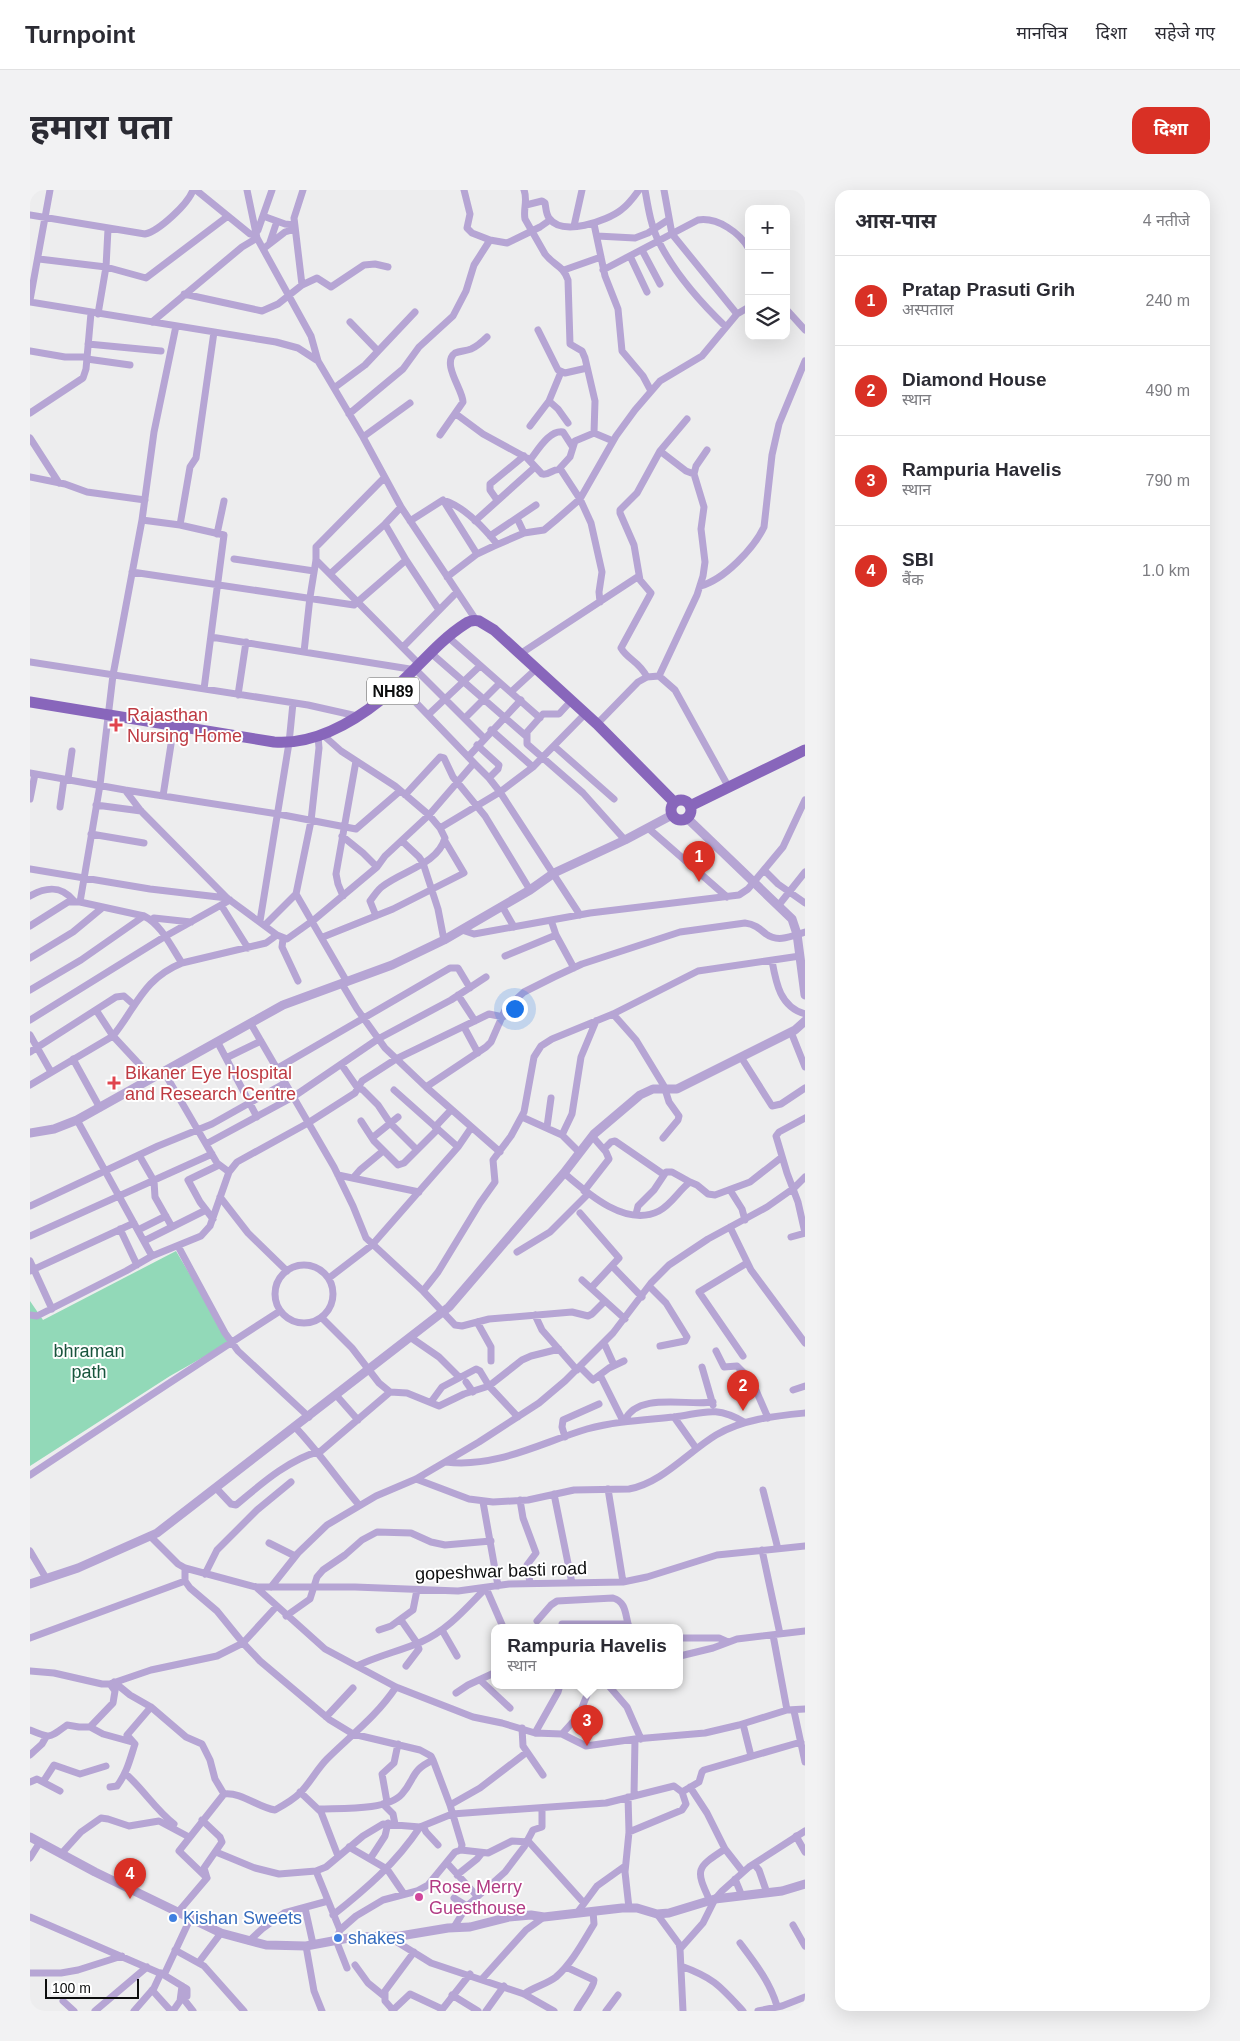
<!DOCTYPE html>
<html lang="hi">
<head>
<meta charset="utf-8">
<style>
  body { margin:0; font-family:Helvetica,"Noto Sans Devanagari",sans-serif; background:#f2f2f3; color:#2b2b33 }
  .controls { position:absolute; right:15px; top:15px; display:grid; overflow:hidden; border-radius:10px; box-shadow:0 5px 20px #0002 }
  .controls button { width:45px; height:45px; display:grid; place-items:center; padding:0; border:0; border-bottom:1px solid #e1e1e2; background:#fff; color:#2b2b33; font:25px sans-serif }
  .scale { position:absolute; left:15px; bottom:12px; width:94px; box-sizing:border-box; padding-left:5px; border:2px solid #0d0e0e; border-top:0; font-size:14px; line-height:18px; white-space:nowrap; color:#0d0e0e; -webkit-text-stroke:4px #fff; paint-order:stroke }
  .you { position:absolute; left:484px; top:818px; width:18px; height:18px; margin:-12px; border:4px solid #fff; border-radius:50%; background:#1a73e8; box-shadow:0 0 0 8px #1a73e833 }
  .badge { display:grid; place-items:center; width:32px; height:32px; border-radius:50%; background:#d93025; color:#fff; font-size:16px; font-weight:700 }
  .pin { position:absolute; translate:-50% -41px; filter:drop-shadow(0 1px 2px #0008) }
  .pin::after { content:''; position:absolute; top:26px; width:18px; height:15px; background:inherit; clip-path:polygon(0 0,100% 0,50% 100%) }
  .popup { position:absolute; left:461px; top:1434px; width:192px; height:65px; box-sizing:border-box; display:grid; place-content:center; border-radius:10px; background:#fff; filter:drop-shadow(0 1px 4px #0005); font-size:16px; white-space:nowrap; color:#7c7c81 }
  .popup b { font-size:19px; color:#2b2b33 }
  .popup::after { content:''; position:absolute; left:50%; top:100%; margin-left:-10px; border:10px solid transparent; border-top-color:#fff }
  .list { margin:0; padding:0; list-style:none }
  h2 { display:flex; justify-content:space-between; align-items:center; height:65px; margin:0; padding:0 20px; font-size:21px }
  h2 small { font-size:16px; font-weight:400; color:#7c7c81 }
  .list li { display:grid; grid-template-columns:32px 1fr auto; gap:15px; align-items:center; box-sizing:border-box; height:90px; padding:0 20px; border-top:1px solid #e1e1e2 }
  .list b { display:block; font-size:19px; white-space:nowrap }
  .list p { margin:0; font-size:16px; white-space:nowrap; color:#7c7c81 }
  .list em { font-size:16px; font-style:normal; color:#7c7c81 }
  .icon { flex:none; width:28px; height:28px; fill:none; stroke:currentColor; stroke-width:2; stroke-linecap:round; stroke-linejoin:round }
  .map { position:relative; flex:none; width:775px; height:1821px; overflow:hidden; border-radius:15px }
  header { display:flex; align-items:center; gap:30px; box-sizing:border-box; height:70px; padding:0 25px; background:#fff; border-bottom:1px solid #e1e1e2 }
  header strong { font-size:24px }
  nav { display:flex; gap:28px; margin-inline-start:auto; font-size:18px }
  .intro { display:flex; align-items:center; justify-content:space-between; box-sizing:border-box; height:120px; padding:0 30px }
  h1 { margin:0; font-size:35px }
  .button { padding:12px 22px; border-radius:15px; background:#d93025; color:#fff; font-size:18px; font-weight:700 }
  main { display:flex; gap:30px; padding:0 30px }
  aside { flex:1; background:#fff; border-radius:15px; box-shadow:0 5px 20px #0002 }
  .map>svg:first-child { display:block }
  .green { fill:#92d9b8 }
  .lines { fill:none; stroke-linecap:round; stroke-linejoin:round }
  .minor { stroke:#b6a5d4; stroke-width:7 }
  .tertiary { stroke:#b6a5d4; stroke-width:9 }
  .primary { stroke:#86b; stroke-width:11 }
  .health-dot { fill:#e0444e; stroke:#fff; stroke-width:2 }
  .hotel-dot { fill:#d1479c; stroke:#fff; stroke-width:2 }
  .shop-dot { fill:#3f7fe0; stroke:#fff; stroke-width:2 }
  .labels { text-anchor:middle; stroke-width:4; stroke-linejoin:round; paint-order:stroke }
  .shield { fill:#fff; stroke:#565656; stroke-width:1 }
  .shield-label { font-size:16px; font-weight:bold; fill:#0d0e0e }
  .health-label { font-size:18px; fill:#be3a42; stroke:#fff; text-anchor:start }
  .park-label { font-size:18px; fill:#18553d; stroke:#fff }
  .street-label { font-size:18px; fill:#0d0e0e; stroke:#fff }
  .hotel-label { font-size:18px; fill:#b23c85; stroke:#fff; text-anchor:start }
  .shop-label { font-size:18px; fill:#366cbe; stroke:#fff; text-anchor:start }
</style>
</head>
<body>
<header>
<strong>Turnpoint</strong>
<nav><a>मानचित्र</a><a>दिशा</a><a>सहेजे गए</a></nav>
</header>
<div class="intro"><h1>हमारा पता</h1><a class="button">दिशा</a></div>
<main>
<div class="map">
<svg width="775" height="1821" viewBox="0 0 775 1821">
  <rect width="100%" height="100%" fill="#ededee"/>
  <path class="green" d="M146,1061L200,1152L140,1186L0,1276V1111L13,1130Z"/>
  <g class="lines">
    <path class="minor" d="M166,0L220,44L226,43L228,40L242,0
      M217,0L227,48L281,146L288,171L333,247L371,317L446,430
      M434,0L440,24L437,38L442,43L460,50L477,53L510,37L520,30
      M494,0C498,10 493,19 495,29L515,64C524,76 533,75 538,90L540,154L552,161L555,168L565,211L564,243
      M615,0C618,17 621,37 629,52C645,84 671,113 696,137
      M634,0L642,44L707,124
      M496,15L512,11L515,13C516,18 516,24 519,28C532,47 577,31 591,20C598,15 604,7 609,0
      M0,25L115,44C129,41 158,14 163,0
      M233,26L255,34L264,35
      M564,34L575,86L588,119L592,161L613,186L621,201
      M544,36L552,0
      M567,46L605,48L618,43L638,30
      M240,52L247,31
      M233,59L255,42L265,39
      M612,60L630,94
      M600,66L617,102
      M9,69L76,77L116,88L198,26
      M534,80L571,67
      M573,80L668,30C688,27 710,43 719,59
      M272,95L287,88L301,97L334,75L345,74L358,77
      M154,104L232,121L248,114L272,95L264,28L273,0
      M0,110L20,0
      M0,112L246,152L268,158L288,171
      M756,119L775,140
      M68,124L76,77L78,39
      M122,132L212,57L227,48
      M320,132L348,161
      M508,140L528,180L535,183L557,178
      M58,154L131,161
      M0,161L35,167H57
      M57,169L100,175
      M304,198L335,175L385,122
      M519,211L528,219L538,233
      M0,223L53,188L56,179L61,123
      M319,224L373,179L389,157L423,126L436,101L444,75L460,50
      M426,224L453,244L497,268L512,284C519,286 524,277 531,280L550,309L561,333L572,382L569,402L570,412
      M500,236L519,211L531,182
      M410,245L433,212C433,200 411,173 425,163C430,161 436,161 441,159C448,156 452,152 457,147
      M333,247L380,213
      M0,248L29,293
      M630,261L656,281L664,284
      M500,270C508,260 519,240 533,242L542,256
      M529,279L540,267L545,251L564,243L583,251
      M0,287L35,294L57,302L115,310
      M413,310L447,364
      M467,310L460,300V294L494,266
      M487,328L494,343
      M112,330L150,335L194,345L174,499
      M380,331L413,310C434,316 454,338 467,354
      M445,331L505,277
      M355,334L376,370L409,420
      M150,335L160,277L166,268L184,142
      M187,344L194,311
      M460,346L506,315
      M204,369L284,381
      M286,370L390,475
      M102,382L324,415L376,370
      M300,384L355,334L371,317
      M417,387L447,364L464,356L494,343L514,340L526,330L550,309L586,246L605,220L630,191L672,166L707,124L719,117
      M670,396C694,390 724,358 734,337L742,265L749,234L775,171
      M181,447L386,480L454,548
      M418,447L510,528
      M373,457L427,402
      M274,462L280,407L286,370V357L354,288
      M402,464L496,546
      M490,464L609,386
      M0,472L278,515L327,526
      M629,486L667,405L673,386L675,372L671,339L674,317L664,284L666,276L677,260
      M617,487C609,471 598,470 591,458L621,403L610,390L604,355L590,323V320L607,303L630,261L657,229
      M481,502L506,479
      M208,505L216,452
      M541,511L529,524H513L497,542V554L553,603L595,650
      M398,525L450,476
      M435,528L470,493
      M567,534L608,492L617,487L629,486L645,500L698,596
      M461,540L503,577
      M292,544L311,561L365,596L399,625L410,638L415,648C408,674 372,681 353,696C348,699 344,706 340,711L346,726
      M447,555L469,575L468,579L459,588
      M524,556L584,609
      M438,567L491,510
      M444,573L459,588L470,602L550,725
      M0,583L95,600L111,621L197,708L247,745L257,749L285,729L347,677L355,666L399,625L444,573L369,495
      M38,589L42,561
      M95,600L248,624L326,639L370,601
      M375,605L410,567L414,568L423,587L455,626L500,700
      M133,606L144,535
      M0,609L5,584
      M66,615L111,621
      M30,617L34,589
      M410,638L470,602L503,577L556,523
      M618,638L697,707
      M61,644L114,653
      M312,646L333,663L347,677
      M372,651L389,667L393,673L408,719L414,750
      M0,679L120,699L197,708
      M734,680L748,694L775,713
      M266,704L317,792
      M0,706C16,697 31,695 44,711
      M313,706L308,694L306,684L326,571
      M50,712L114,726C132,735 141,757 152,773L236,753L247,745
      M191,715L218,758
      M472,716L484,737
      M748,716L775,682
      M124,728L161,732
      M521,730L526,745L544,778
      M230,731L259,553L263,513
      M235,735L266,704L281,631L289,558L288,546
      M0,736L38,712H50L70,595L83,485L112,330L124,242L146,136
      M432,740L444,744L560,723L709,705L718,699L753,657L775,610
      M293,747L363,719L434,683L415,651
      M253,749L252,757L268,791
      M475,766L526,745
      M0,768L43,742L72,718
      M742,771C746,793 750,817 775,824
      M312,794L327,819L355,858L396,897L470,962
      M0,800L51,770L114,726
      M428,805L445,831
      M66,820L83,846C107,816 113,789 152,773
      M583,824L606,850L634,896L639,912L649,926L648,930L633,948
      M0,830L134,747L200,710
      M221,834L304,977L323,1016L336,1048L393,1101L425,1135L432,1136L459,1129L542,1122L558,1126L562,1124L575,1111
      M434,837L448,863
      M761,842L775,877
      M0,845L21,882
      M188,853L227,927
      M0,862L86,807L94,806L103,814
      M711,867L742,916L751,914L775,898
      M196,868L231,851
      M43,869L70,918
      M311,874L327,897L333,900L348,915L360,933L387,960
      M246,879L420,778H428L440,798
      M134,882L187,973L199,982
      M0,895L83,846L122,888
      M396,897L456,857L461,852L475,820L480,815L494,802L524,787L552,774L650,742L715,733C724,734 729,738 736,744C748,753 762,746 775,742
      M364,900L428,957
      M492,927L532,945L549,962
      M47,930L122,1066
      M331,931L344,951L368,975L374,973L408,939
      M405,937L421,920
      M517,937L521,908
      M532,945L542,924L551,867L566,831
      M342,948L368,927
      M176,954L263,907L348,849L421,810L456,787
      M574,959L581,952L585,951L633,984
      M109,965L124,991L125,1007L142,1037
      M534,983C557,1003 596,1038 629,1021C642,1014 649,1000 660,992L667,995L678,1004L685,1005L720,992L752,967
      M308,985L389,1002
      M323,988L330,980L353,961
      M700,1000L712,1019L715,1030
      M554,1001L579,969L576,962L562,946
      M190,1007L218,1043L257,1081
      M0,1016L128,956L182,934L255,893
      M550,1023L589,1068L561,1098
      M606,1024L608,1016L624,1000L636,982H642L660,992
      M183,1029L170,1012L158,990L189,975
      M700,1037L721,1080L775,1153
      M90,1039L107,1075
      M108,1040L136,1026
      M0,1046L182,964
      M761,1047L775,1043L768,1012L757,983L746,946L749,942L775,928
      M114,1051L176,1020
      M148,1056L195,1143L208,1161L279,1227
      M487,1062L520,1042L558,1004
      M0,1071L22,1119
      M245 1104a29 29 0 1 1 58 0a29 29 0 1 1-58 0Z
      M582,1076L612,1107
      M0,1081L104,1033
      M299,1088L342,1055L428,957L441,938
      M552,1090L595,1129
      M619,1096L636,1113L657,1147L655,1151L630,1156
      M393,1101L408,1082L450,1013L465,992L463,970L481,946L494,922L504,867L511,856L522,849L583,824L668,781L770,766
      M0,1125L7,1126L96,1081L122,1066L171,1046L180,1036L199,982L207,972L278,933L325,903L332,891L366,869L459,824L473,827
      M505,1125L512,1140L547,1180
      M292,1128L322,1158L349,1193L360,1202L377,1203L409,1216L434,1204L459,1196L492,1170L501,1166L529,1159
      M447,1132L461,1157V1171
      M380,1147L409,1167L429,1187
      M574,1153L584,1175
      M686,1161L694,1177L707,1176L722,1191L738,1228
      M713,1166L669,1102L717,1073
      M550,1177L563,1190L579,1178L594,1171
      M672,1177L683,1215
      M570,1185L593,1231
      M436,1192L443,1202
      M763,1200L775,1196
      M306,1205L328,1230
      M401,1212L412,1197L446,1179L450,1181L459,1196L488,1227
      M644,1227L666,1258
      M595,1230C608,1202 657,1216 683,1212
      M265,1237C289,1262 307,1289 329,1315
      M535,1247L532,1237L533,1230L569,1214
      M416,1272C467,1278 510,1253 557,1239C586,1231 614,1230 644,1227C674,1223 685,1215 714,1232
      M0,1285C83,1230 166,1175 250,1121
      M386,1289L439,1309L463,1312L498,1310L544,1300L599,1299C632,1293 658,1262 686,1245C713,1229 745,1226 775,1223
      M186,1298L201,1314L206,1315C231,1294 259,1269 291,1261L360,1202
      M578,1299L593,1392
      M733,1300L748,1359
      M524,1304L542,1393
      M490,1310L493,1328L506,1363L497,1375L500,1393
      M453,1312L468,1396
      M120,1346L148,1374L155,1378L226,1397H325L428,1401L479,1394L593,1392L617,1387L687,1365L775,1356
      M239,1353L265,1366
      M732,1360L750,1444
      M0,1361L16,1388
      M155,1378V1391L160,1398L187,1421L213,1453L230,1471L300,1530L323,1544L390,1560L401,1566L403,1570L420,1615L432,1655L431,1660L425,1662L398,1695L387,1701L353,1710L326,1726L310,1740L306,1750L317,1778
      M175,1384L187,1360L227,1320L261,1292
      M226,1397L295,1459L366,1497L443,1527L472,1533L505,1543L532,1544L556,1556L605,1549L675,1543L709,1535L757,1520L775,1519
      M241,1397L268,1363L297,1335L346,1306L386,1289L449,1252L509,1213L535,1191L583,1143L621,1093L639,1075L678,1049L737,1017L764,998L775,987
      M256,1426L280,1409L287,1387L293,1380L315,1365L332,1350L347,1342L381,1343L401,1352L415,1355L461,1351
      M371,1430L387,1453L389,1459L376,1476
      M507,1431L521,1415L527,1411L583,1408C597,1412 595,1426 599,1437
      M532,1434H598
      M349,1440L361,1436L383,1420L387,1400
      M412,1440L427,1466
      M743,1445L757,1520
      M0,1448L155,1391
      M650,1448H689L698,1452
      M650,1466L683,1458L707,1449L775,1441
      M327,1476C347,1466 370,1461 391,1452C418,1440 436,1418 456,1398L473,1437
      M0,1481L24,1483L72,1494H80L121,1480L187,1466L213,1453L246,1417
      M450,1490L480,1518
      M84,1492L100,1505L121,1517L156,1547L172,1554L180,1570L185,1589L194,1604
      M578,1495L597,1517L611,1549
      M426,1503L438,1495L464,1483
      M764,1521L775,1572
      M296,1527L323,1498
      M713,1534L721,1566
      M60,1537L73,1544L102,1552
      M492,1538L493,1556L513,1585
      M0,1540C21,1549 19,1548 37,1535L49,1537H60L83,1513L85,1501L80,1494
      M505,1543L528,1502L530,1495
      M532,1544L549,1525L561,1495
      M0,1565L12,1554L16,1547
      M95,1583C113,1599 125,1619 144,1634
      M0,1592L7,1589L30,1601
      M13,1592L24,1575L50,1584L76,1576
      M80,1597L87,1596C97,1583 100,1569 105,1554L97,1545L121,1517
      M660,1597L677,1623L695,1659L713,1682
      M270,1602L291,1622L308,1666
      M652,1602L669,1592L672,1582L674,1580L771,1552
      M598,1607L599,1642L595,1682L599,1718
      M357,1612L352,1584L364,1573L368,1554
      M353,1614L363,1624L365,1634
      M420,1615L450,1598L497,1562
      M289,1619C311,1618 357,1621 372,1604C386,1588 380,1581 403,1570
      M393,1636L396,1642L408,1655
      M599,1642L652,1620L656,1614L652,1602L644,1596L604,1606
      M766,1646L775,1662
      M319,1657L357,1679L374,1704
      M431,1660L458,1663L482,1651L499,1652L553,1712
      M186,1662L225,1678L249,1684L286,1681L296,1677L333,1646L353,1634L390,1637L422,1624L576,1613L604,1606L605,1549
      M31,1664L51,1642L71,1628L78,1629L99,1636L129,1631L159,1647
      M0,1668L10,1652
      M340,1669L355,1646L358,1633
      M417,1673L447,1706
      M724,1674L729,1680L737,1703
      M286,1681L310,1740
      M427,1685L447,1669L451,1664
      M177,1688L149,1661L194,1604C212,1602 227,1617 245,1620C254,1615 263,1610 270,1603C280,1593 287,1579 297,1569C320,1546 347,1526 366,1497
      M705,1689L712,1706
      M424,1708L437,1716L475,1682L494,1657L503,1640L512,1637V1618
      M680,1711C665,1679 666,1678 695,1659
      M275,1718L283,1754
      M149,1721L177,1688L174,1678L192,1652L190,1647L172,1630
      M547,1723L567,1696L595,1676
      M627,1724L649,1754L650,1759L653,1821
      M303,1725C336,1699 366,1673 390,1637
      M0,1727L134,1785L161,1727
      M763,1735L775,1756
      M424,1737L437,1716
      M359,1747L401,1773L494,1804L524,1821
      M219,1751L232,1739L254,1723L298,1711
      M710,1753C725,1773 740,1792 747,1816
      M276,1756L284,1801L292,1821
      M650,1759L673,1733L685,1709L692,1701L719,1677L775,1641
      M145,1760L174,1776L214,1821
      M169,1772L191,1743
      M325,1775L338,1793L354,1806
      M651,1776C684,1788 690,1796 713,1821
      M536,1777L564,1790C564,1798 551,1812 547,1821
      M0,1783H31L48,1780L92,1766
      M134,1785L157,1799V1806
      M452,1789L496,1740L514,1727
      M122,1800L141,1821
      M494,1804C504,1797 517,1794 526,1787C542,1773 553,1752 564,1734L563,1721
      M422,1805L448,1821
      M152,1807L163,1821
      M33,1811L44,1821
      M363,1820L355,1811V1801L384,1762
      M65,1821L117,1777
      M104,1821L124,1798L131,1783
      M143,1821L150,1811L152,1796
      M362,1821L380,1804L412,1819
      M411,1821L440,1784
      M456,1821L474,1796
      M576,1821L588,1805
      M728,1821L752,1816L775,1807"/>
    <path class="tertiary" d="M657,628L762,729L767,744L775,805
      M0,943L24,939L47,930L253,815L362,775L414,750L500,700L524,683L595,650L642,625
      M0,1394L48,1378L127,1343L419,1117L534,983L564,944L610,905L623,899H647L765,840L775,831
      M0,1647L65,1682L191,1743L236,1755L276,1756L324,1747L370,1746L418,1738L440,1737L479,1727L501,1725L514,1727L592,1718H607L627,1724L639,1723L685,1709L752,1701L775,1694"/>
    <path class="primary" d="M0,512L244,552C283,555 322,533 352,509C381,487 405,453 435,434C439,431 444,430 449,431L464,440L567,534L644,612
      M641 620a10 10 0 1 1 20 0a10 10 0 1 1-20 0Z
      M660,616L775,560"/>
  </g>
  <g class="health-dot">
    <path d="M83.5 527.5h5v5h5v5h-5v5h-5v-5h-5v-5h5z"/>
    <path d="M81.5 885.5h5v5h5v5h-5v5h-5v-5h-5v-5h5z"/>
  </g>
  <circle class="hotel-dot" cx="389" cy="1707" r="5"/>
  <g class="shop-dot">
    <circle cx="143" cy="1728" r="5"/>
    <circle cx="308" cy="1748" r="5"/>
  </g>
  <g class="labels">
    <rect class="shield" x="337" y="487.5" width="52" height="27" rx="4"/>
    <g class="shield-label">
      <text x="363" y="507">NH89</text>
    </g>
    <g class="health-label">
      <text x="97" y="531">Rajasthan<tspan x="97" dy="21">Nursing Home</tspan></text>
      <text x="95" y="889">Bikaner Eye Hospital<tspan x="95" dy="21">and Research Centre</tspan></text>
    </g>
    <g class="park-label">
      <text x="59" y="1167">bhraman<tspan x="59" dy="21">path</tspan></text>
    </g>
    <g class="street-label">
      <text transform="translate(471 1381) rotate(-2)" y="6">gopeshwar basti road</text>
    </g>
    <g class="hotel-label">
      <text x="399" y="1703">Rose Merry<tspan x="399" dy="21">Guesthouse</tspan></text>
    </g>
    <g class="shop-label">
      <text x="153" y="1734">Kishan Sweets</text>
      <text x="318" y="1754">shakes</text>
    </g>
  </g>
</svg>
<div class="controls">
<button>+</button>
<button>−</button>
<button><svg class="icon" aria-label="layers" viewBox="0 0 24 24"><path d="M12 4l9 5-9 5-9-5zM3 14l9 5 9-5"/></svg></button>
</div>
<div class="scale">100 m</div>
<div class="you"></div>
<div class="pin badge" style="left:669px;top:692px">1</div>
<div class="pin badge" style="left:713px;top:1221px">2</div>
<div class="pin badge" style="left:557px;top:1556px">3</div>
<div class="popup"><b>Rampuria Havelis</b>स्थान</div>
<div class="pin badge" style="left:100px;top:1709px">4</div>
</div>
<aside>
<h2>आस-पास<small>4 नतीजे</small></h2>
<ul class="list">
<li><span class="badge">1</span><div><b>Pratap Prasuti Grih</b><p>अस्पताल</p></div><em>240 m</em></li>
<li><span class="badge">2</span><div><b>Diamond House</b><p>स्थान</p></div><em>490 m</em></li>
<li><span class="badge">3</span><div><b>Rampuria Havelis</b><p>स्थान</p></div><em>790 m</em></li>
<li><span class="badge">4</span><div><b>SBI</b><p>बैंक</p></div><em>1.0 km</em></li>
</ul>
</aside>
</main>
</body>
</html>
